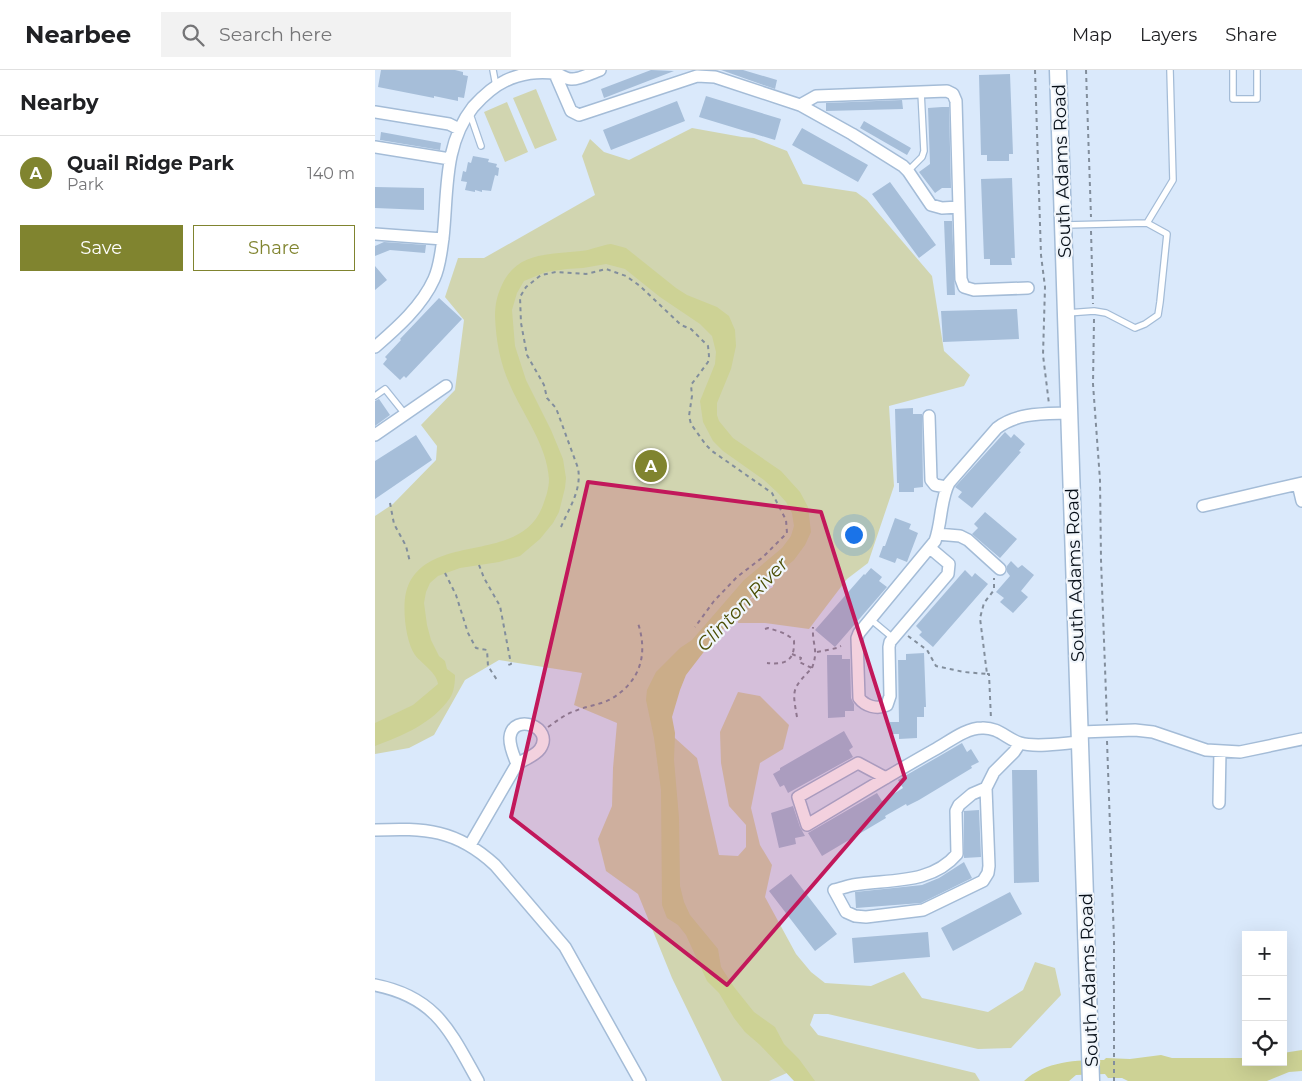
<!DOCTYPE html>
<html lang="en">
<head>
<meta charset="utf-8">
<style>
  body { margin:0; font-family:Montserrat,sans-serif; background:#f2f2f2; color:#202124 }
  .controls { position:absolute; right:15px; bottom:15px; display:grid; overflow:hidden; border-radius:0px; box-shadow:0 5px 20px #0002 }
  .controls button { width:45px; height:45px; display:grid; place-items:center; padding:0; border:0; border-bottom:1px solid #e0e0e0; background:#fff; color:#202124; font:25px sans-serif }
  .you { position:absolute; left:478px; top:464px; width:18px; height:18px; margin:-12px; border:4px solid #fff; border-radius:50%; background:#1a73e8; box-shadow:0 0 0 8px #1a73e833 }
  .badge { display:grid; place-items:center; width:32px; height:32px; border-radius:50%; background:#80842f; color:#fff; font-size:16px; font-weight:700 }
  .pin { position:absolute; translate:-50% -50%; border:2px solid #fff; box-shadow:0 1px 5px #0006 }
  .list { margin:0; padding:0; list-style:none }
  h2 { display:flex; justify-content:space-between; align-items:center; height:65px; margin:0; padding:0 20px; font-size:21px }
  h2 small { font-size:16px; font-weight:400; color:#757577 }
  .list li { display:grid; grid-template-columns:32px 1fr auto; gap:15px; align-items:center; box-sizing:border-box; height:75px; padding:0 20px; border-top:1px solid #e0e0e0 }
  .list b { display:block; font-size:19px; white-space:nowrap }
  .list p { margin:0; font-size:16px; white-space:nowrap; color:#757577 }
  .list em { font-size:16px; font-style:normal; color:#757577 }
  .actions { display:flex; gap:10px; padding:15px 20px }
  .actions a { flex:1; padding:11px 0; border:1px solid #80842f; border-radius:0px; text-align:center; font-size:18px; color:#80842f }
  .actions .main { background:#80842f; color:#fff }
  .icon { flex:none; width:28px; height:28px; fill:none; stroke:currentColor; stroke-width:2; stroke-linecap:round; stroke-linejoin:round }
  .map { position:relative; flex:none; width:927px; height:1011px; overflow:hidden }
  header { display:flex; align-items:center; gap:30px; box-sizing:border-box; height:70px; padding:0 25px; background:#fff; border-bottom:1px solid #e0e0e0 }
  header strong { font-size:24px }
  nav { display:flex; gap:28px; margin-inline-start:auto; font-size:18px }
  .search { width:350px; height:45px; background:#f2f2f2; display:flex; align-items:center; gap:12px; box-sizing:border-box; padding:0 18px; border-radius:0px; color:#757577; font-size:19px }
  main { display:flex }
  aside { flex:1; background:#fff }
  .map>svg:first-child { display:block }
  .green { fill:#d1d5b0 }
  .water { fill:#cdd295 }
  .building { fill:#a6bed9 }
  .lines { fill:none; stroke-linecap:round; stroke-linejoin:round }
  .service-casing { stroke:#a4bcd7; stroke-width:8 }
  .minor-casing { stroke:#a4bcd7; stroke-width:14 }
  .secondary-casing { stroke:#a4bcd7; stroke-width:19 }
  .path { stroke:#828e9c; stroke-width:2; stroke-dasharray:4 4; stroke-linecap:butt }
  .service { stroke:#fff; stroke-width:5.5 }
  .minor { stroke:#fff; stroke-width:11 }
  .secondary { stroke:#fff; stroke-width:16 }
  .marked { fill:#c2185b; fill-opacity:0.2; stroke:#c2185b; stroke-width:4; stroke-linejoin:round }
  .labels { text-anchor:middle; stroke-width:4.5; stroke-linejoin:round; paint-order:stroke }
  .street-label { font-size:18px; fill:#070f18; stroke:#f0f5fb }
  .water-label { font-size:19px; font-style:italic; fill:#4b4e04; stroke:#f0f5fb }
</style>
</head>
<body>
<header>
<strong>Nearbee</strong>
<div class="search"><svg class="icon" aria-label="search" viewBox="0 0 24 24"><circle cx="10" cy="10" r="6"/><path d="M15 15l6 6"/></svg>Search here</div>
<nav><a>Map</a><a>Layers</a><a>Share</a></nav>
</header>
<main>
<aside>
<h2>Nearby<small></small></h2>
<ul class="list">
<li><span class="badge">A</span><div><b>Quail Ridge Park</b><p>Park</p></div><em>140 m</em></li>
</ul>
<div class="actions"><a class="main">Save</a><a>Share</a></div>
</aside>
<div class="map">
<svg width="927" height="1011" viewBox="0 0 927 1011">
  <rect width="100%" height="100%" fill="#dae9fb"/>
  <path class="green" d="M161,19L182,70L160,79L138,28Z
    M132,32L153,82L130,92L109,42Z
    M317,58L367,67L379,68L412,81L428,114L481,122L492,130L557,206L569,281L595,305L589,316L514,336L519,416L493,493L472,509L434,559L390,553H363L364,535L398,517V502L382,500L279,649L322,688L344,785L363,786L371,777V755L354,736L346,693L345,662L363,622L385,626L414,655L408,679L385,693L376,738L385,775L397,795L390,827L421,884L436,902L450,913L496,916L529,902L547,928L613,942L648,920L660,892L680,898L686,925L636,978L603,979L453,944H439L435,955L443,965L600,1003L605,1011H428L414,1002L394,1011H347L297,908L263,824L231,801L223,769L237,736L238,698L242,653L199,635L207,603L124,590L90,610L59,665L34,678L0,684V446L18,434L61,390L62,376L46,355L80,320L89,250L70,227L83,188H109L220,125L207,86L215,69L229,82L254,90Z"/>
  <path class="water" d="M236,174L251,178L301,218L312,225L342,237L354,246L360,260L361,276L356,299L342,333V345L344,351L358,368L406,401L425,422L433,437L436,462L430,475L419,490L381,522L331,579L311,605L305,620L297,647L300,663L299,690L304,748L305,816L309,832L315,845L343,879L346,897L359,917L379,942L400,957L409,974L424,989L440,1011H419L385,975L370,962L359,948L344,923L332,911L311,865L303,855L292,848L287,835L286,720L279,668L271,630L272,620L281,602L305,578L317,570L369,510L407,478L416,466L419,456L417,443L411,432L403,423L389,410L348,381L338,371L328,352L325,331L340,294L341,282L337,266L325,254L285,227L250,199L231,194L208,198L192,199L171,202L149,211L142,223L137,240L140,276L151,310L176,360L188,389L191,408L190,418L184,442L178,453L165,469L145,486L124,492L85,498L63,506L55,513L51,522L49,533L52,555L56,570L64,586L70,591L72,599L80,605C80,613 79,622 75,628C58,653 27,666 0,676V653L38,635L63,614C62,603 47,594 40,585C30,571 26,532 33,516C56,461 147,495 168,435C171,427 174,418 174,409C172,375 148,345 135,315C125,293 121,271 120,246C120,235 122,226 126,217C141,181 174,185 206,181C217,180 226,175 236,174Z
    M927,980V1001L914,1002L892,1011H753L747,1008H733L730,1004L701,1005L694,1011H649C670,991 702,990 729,990L731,988L755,989L786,985L797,988H871V992H908V983Z"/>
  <path class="building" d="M6,0H80L88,2V5L93,6L89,28L83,27V31L59,26V28L3,17Z
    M276,0L299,1L229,28L226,19Z
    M346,0H368L402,10L400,19Z
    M635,4L638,84H634V91H612V85H606L604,5Z
    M331,26L406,49L400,70L324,47Z
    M527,30L528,39L451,41V33Z
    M302,31L310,51L236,80L228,60Z
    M567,37H574L576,118H567L560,123L544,102L555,94L553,38Z
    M489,51L536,78L532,85L485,58Z
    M427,58L493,95L483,112L417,75Z
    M6,62L66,73L65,80L5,70Z
    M98,86L114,89L113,92L122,94L121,97L124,98L123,106L120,105L116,121L107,120V122L100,120V122L90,120L92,112L86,111L88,101L91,102L93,92L96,93Z
    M637,108L640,188H636L637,195H615V189H609L606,109Z
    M515,112L561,175L544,188L497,124Z
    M0,117L49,118V140L0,138Z
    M569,151H577L580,225H572Z
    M9,172L51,175L50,183L15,180L0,186V176Z
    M0,196L12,210L0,220Z
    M64,228L87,249L31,308L29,306L25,310L8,294L12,289L10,287L26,270L25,269Z
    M642,239L644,269L568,272L566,241Z
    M4,329L15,345L0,356V331Z
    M538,338V344H547L548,417L539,418V422H524V413H522L520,339Z
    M630,362L636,368L639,364L650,374L644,381L646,382L597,438L583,427L587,422L580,417Z
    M41,365L57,390L0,429V391Z
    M610,442L642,469L625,488L597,464L603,458L599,454Z
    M520,448L536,454L534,459L543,463L532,492L522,488L520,493L504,487L508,476H510Z
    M636,491L643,498L647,495L659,505L646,521L653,527L638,543L625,532L629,528L621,522L635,506L632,502V496Z
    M496,498L507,507L504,511L512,517L460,577L440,560L489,504L490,505Z
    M590,500L597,507L600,503L613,514L558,577L544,565L547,562L541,556Z
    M549,583L551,637H549V647H542V668L524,669V664H515V652H524L523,590H531V584Z
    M452,585H467V589H475L476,628L479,634V641H470V647L453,648Z
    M469,661L478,677L474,680L478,687L413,723L409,715L405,717L398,704L405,700V698Z
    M587,673L592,682L596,679L604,692L596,696L597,698L544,730L532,736L531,734L510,746L511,748L447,786L433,763L502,723L507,731L528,718L523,710Z
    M637,700H662L664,812L639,813Z
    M418,736L425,757L430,766L420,768L421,774L404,778L396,743Z
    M604,740L606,787L589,788V741Z
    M589,792L597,808L546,833L481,838L480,822L547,815L564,808Z
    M416,804L462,864L440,881L394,821Z
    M635,822L647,844L578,881L566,858Z
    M553,862L555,887L479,893L477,868Z"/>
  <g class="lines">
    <g class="service-casing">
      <path id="service" d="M118,0L121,16
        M858,0V29H882V0
        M95,44L106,76
        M533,101L547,87L549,81L546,22
        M690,155L772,153L798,110L795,0
        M692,243L719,241L731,243L760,258L770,254L783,245L785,232L792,164L772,153
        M0,326L10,319L30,344
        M494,548L518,568"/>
    </g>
    <g class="minor-casing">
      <path id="minor" d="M180,4L196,41L204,45L322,6L340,7L425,35L477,64L528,96L533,101L556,135L567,138L584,137
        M425,35L441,26L572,21L578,24L581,31L586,209L589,217L599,220L653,218
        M0,42L74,54L84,59
        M0,77L75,89
        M0,164L68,169
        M0,277C22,258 47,236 59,209C65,196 66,182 68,168C73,123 68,75 98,37C107,27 117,17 130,11C144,4 165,0 182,4C186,5 191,9 196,9C204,10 216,3 225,0
        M554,346L556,410L560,415L571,417
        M0,365L71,316
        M923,414L927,431
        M828,436L927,413
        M562,464L585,466L593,470L625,499
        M555,478L574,494L573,504L515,572L514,577L515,626L512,635C502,640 490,636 484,628L482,568L484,563L560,471C567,452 565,430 574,413L622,358C643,342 670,344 695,343
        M706,662L760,660L778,662L831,680L865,682L927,669
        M511,708L483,693L423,727L432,755C474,730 516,704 559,680C574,672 590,658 607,658C623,657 632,669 645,673C661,678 689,673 706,672
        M611,718L614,796L613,803L608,811L548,840L491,847L480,846L471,842L459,820C465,819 472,816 478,815C513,809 556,815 582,784L581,741L584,735L597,724L611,718L619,702L639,682L645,673
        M844,733L845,681
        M0,760C50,758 81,759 120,795L190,877L265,1011
        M95,775L142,694C139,686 134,676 135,667C138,642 180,657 165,679C160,686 148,690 142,694
        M0,915C61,927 75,961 103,1011"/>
    </g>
    <g class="secondary-casing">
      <path id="secondary" d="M683,0L716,1011"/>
    </g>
    <path class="path" d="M660,0L666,185L670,217L668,285L674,334
      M711,0L716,147
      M716,161L718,234
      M719,249L718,314L725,410L726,490L732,651
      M15,433L19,454L31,476L35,492
      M186,457C194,438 207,420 203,398L181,338L172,328L169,315L152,285L146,253L145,227L151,217L166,205L181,202L211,204L231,199L251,206L265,216L306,255L316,259L333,276L334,286L333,292L316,315L317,326L314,346L316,354L331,375L337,381L397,423L411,450L412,463L388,487L362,507L339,531L320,557
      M104,495L109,508L125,536L136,594L130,596
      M70,503L81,525L93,563L101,578L112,580L113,596L122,610
      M390,559L393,558C402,561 413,563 419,571C420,591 410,595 392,593
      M533,566L552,580L561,596L589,602L612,604L605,548L609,533L619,520V508
      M442,582L462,578L466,576
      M417,584L426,588L424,592L437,598C417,619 417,619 422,647
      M437,598C444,579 437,576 438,557
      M612,604H614L616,649
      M173,657C182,651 190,644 200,641C211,636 225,635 236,629C266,611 273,584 263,553
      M732,671L739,870V1011"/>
    <use href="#service" class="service"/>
    <use href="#minor" class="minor"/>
    <use href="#secondary" class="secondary"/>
  </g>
  <path class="marked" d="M213,412L446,442L530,708L352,915L136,747Z"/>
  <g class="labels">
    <g class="street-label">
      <text transform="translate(687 101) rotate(-92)" y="6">South Adams Road</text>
      <text transform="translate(700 505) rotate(-92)" y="6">South Adams Road</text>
      <text transform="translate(714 910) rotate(-92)" y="6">South Adams Road</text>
    </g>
    <g class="water-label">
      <text transform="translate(367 534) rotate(-46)" y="7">Clinton River</text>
    </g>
  </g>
</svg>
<div class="controls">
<button>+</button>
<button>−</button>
<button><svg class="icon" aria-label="locate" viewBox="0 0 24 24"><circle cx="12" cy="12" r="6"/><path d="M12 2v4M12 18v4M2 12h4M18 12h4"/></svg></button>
</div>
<div class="you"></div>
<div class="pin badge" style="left:276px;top:396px">A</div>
</div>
</main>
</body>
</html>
